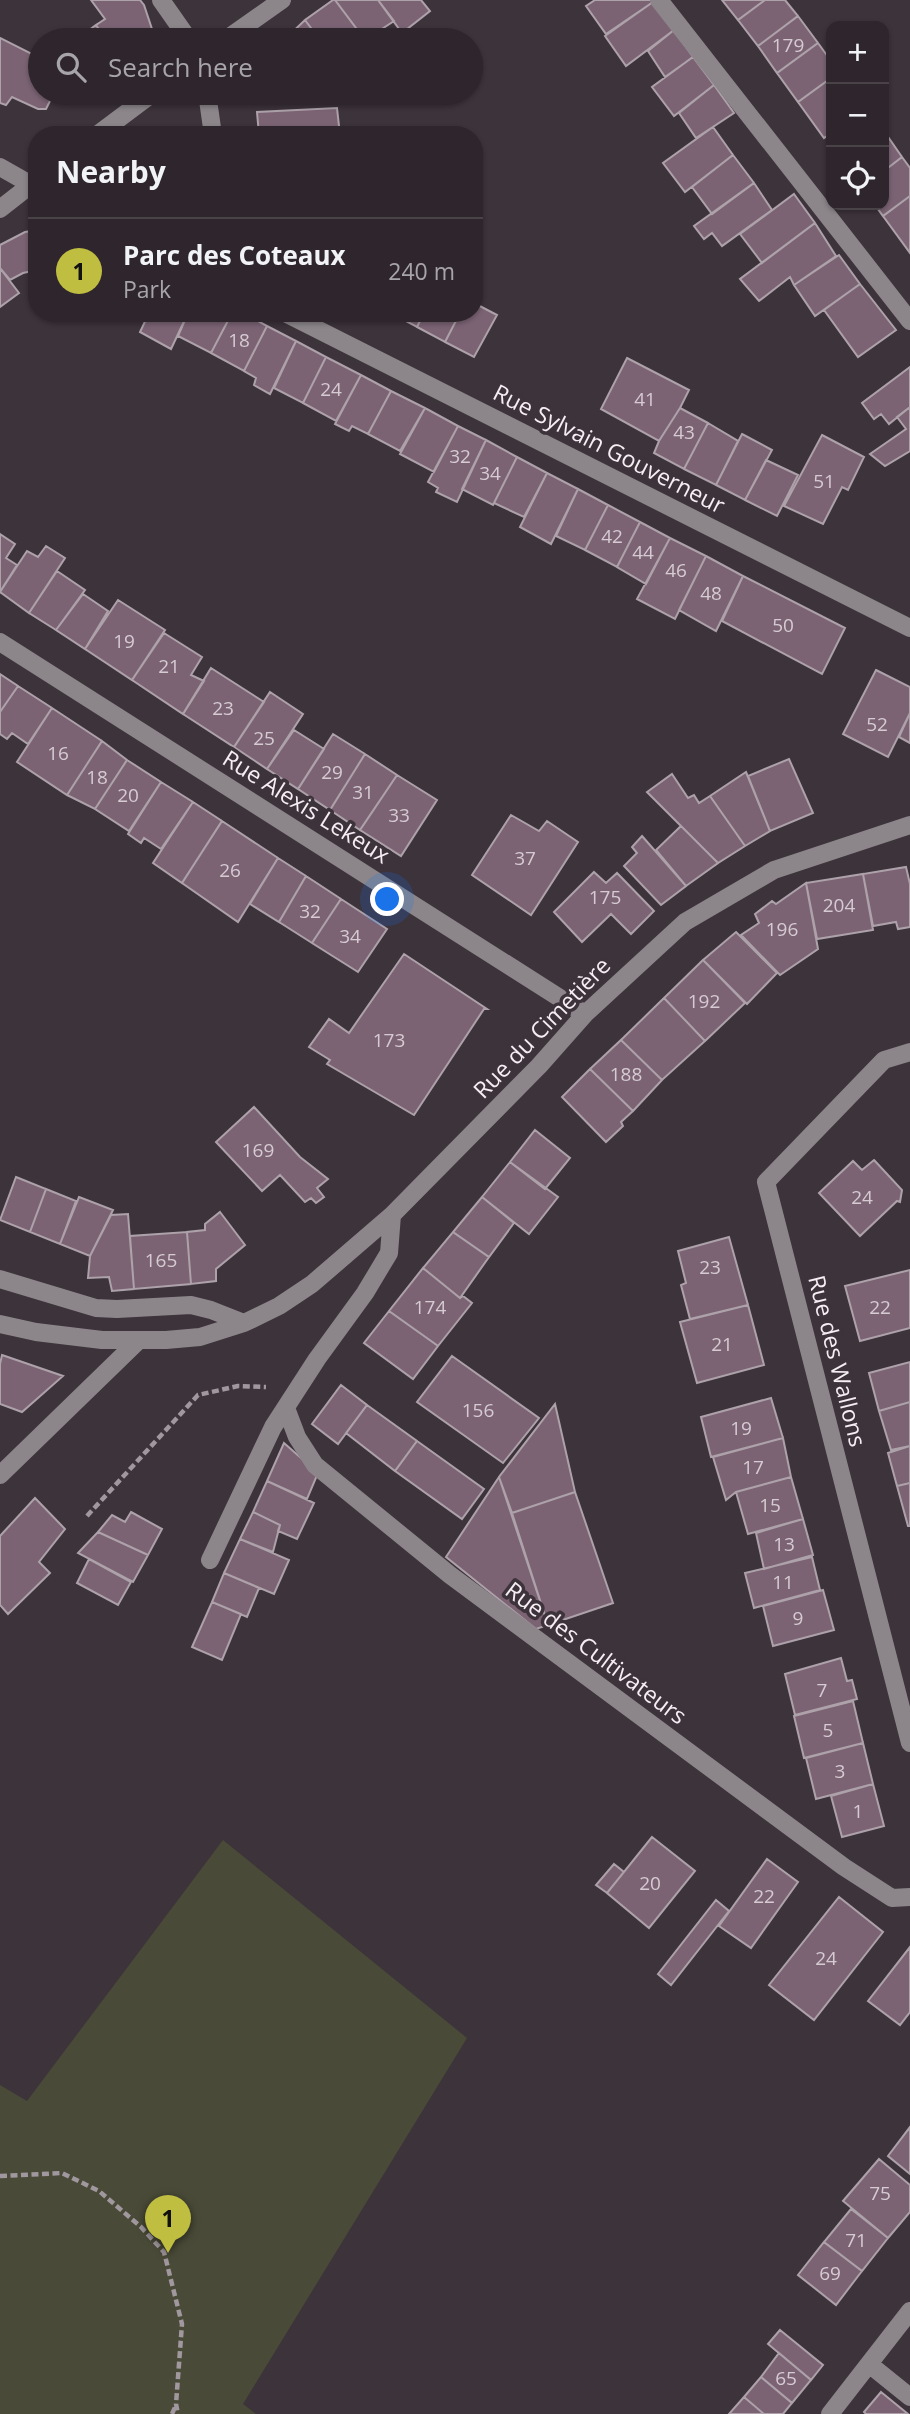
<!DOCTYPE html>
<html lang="en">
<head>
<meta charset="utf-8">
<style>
  body { margin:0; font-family:"Open Sans",sans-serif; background:#3a3238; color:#f1f3f6 }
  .controls { position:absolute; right:21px; top:21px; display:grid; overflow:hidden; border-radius:14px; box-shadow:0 2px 5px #0004 }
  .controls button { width:63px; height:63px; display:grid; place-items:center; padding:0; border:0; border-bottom:2px solid #494348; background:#2e262c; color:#f1f3f6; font:35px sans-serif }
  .you { position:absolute; left:388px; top:900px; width:24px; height:24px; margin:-18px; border:5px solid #fff; border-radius:50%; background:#1a73e8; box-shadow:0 0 0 10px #1a73e833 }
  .badge { display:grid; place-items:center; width:46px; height:46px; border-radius:50%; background:#bfbe41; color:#111; font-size:23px; font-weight:700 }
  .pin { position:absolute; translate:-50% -58px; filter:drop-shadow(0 2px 4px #0008) }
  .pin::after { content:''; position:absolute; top:37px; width:24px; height:21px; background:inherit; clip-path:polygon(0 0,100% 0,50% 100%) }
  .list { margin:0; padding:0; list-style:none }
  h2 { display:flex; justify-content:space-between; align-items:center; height:91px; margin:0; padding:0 28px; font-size:30px }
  h2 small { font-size:23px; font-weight:400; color:#a7a5a9 }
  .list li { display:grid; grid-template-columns:46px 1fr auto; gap:21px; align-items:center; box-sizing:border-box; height:105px; padding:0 28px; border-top:2px solid #494348 }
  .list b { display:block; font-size:26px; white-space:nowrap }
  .list p { margin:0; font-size:23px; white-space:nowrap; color:#a7a5a9 }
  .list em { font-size:23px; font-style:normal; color:#a7a5a9 }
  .icon { flex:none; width:38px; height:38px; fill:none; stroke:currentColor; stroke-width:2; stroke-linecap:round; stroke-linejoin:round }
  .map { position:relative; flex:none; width:910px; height:2414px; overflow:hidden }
  .search { position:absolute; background:#2e262c; box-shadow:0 2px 5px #0004; left:28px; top:28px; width:455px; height:77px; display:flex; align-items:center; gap:18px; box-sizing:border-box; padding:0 24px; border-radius:38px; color:#a7a5a9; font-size:26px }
  .panel { position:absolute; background:#2e262c; box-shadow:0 2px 5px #0004; left:28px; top:126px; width:455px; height:196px; border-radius:28px }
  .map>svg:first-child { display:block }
  .green { fill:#4a4a38 }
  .building { fill:#7b6374; stroke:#ada1aa; stroke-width:2 }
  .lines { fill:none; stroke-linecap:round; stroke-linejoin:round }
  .path { stroke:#a0989e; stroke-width:4.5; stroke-dasharray:7 3.5; stroke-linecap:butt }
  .minor { stroke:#8c868a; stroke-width:18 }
  .labels { text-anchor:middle; stroke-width:7; stroke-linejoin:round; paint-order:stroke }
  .number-label { font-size:19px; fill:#d6cbd3 }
  .street-label { font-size:23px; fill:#f5eef3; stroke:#3d333b }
</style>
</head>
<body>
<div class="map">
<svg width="910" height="2414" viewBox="0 0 910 2414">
  <rect width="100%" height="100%" fill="#3d333b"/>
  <path class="green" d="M223,1840L467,2038L243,2404L256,2414H0V2085L27,2101Z"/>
  <path class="building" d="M91,0H140L144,5L153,32L151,40H106L96,25L105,19Z
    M333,0H335L365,40H320L305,20Z
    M335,0H378L394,21L365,40Z
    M378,0H421L430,11L402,33Z
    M595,0H652L653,2L606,34L586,6Z
    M722,0H765L738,20Z
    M765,0H785L798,16L758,46L738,20Z
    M653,2L674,30L626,66L605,36Z
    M798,16L818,43L777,73L758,46Z
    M305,20L320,40H284Z
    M96,25L106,40H69L71,38L77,39Z
    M674,30L693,57L665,77L648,51Z
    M0,38L40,58V93H54L46,109H38L12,97L6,105L0,103Z
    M818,43L831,61V78L798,102L777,73Z
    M693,57L714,85L674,116L652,87Z
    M831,78V133L824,138L798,102Z
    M714,85L734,113L696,138L679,113Z
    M337,108L340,135H259L257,112Z
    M713,127L733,155L685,192L663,163Z
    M884,131L902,157L884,171Z
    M733,155L754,183L712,214L692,187Z
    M902,157L910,168V196L883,216L875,205H884V171Z
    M754,183L772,210L722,246L712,233L704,239L694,226Z
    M794,194L815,223L762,263L740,234Z
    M910,196V253L883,216Z
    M815,223L836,256L794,285L790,277L759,301L740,279Z
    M37,230V270L23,273L10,280L0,268V245L25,232Z
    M839,255L860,284L815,316L794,285Z
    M0,268L19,293L0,307Z
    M860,284L896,330L858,357L824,310Z
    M474,303L497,315L474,357L445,342L460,313H474Z
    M149,313H188L171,349L140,332Z
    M188,313H232L211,353L178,336Z
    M232,313H243L267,326L244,371L211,353Z
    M391,313H424L417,327Z
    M424,313H460L445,342L417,327Z
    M267,326L296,341L270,394L254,385L256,378L244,371Z
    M296,341L326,357L303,403L274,388Z
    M326,357L361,375L336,421L303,403Z
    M627,358L689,390L680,408L659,441L601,409Z
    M910,367V407L889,424L881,414L874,419L862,403Z
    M361,375L391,391L368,434L352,426L349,431L335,424Z
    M391,391L425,408L400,451L368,434Z
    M910,407V451L885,466L870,454L906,429L897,417Z
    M425,408L458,426L434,472L400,454Z
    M680,408L708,423L684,469L654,453L659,441Z
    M708,423L738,441L716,485L684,469Z
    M458,426L486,440L457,502L436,492L438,488L428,482Z
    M742,434L772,450L745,500L716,485Z
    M822,435L864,457L848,490L842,487L823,524L784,506Z
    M486,440L517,457L493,505L462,489Z
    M517,457L547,473L524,517L494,503Z
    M766,460L798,475L777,516L745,500Z
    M547,473L578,489L551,544L520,527Z
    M578,489L608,505L585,550L556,536Z
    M608,505L640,522L617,567L585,550Z
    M640,522L670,538L646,584L617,567Z
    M0,534L15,544L6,558L17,565L0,592Z
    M670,538L706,556L675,619L637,599Z
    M46,546L65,558L29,613L0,592L27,551L38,557Z
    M706,556L743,576L716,631L679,610Z
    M57,571L85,590L56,630L29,613Z
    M743,576L845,628L822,674L722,621Z
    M83,594L108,611L85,649L56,630Z
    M118,600L165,630L132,680L85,649Z
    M164,633L202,657L191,675L204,681L183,714L132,680Z
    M211,668L264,702L234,747L183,714Z
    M876,670L910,687V713L888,757L843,734Z
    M0,674L18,686L0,712Z
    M18,686L52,708L28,744L12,733L7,739L0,734V712Z
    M270,692L303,714L267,769L234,747Z
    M52,708L102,741L67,795L17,762Z
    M910,713V743L899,737Z
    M294,730L324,749L298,789L267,769Z
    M333,734L365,754L330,810L298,789Z
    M102,741L127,760L95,809L67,795Z
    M365,754L397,775L360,830L330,810Z
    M789,759L813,813L770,831L748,776Z
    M127,760L161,782L129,831L95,809Z
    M746,772L770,831L745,846L710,796Z
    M672,774L688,798L694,795L699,803L710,796L745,846L718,863L647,792Z
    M397,775L437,800L401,856L360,830Z
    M161,782L193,802L161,849L144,838L141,843L128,834Z
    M193,802L222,821L182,883L153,863Z
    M511,815L539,831L547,821L578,842L531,915L472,875Z
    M222,821L278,858L238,922L182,883Z
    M681,826L718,863L686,886L656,850Z
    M642,836L686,886L661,905L624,866L637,853L632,847Z
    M278,858L306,876L279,922L250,904Z
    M906,867L910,884V927L898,929L896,922L873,926L863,874Z
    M594,872L606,883L617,873L654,911L631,934L611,914L582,942L554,912Z
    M863,874L873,930L817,939L806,883Z
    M306,876L341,899L312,943L279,922Z
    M806,883L818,949L780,975L741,935L759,923L755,914L772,901L776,904Z
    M341,899L387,929L358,972L312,943Z
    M736,932L777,973L747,1004L703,960Z
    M404,954L487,1009H484L414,1115L327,1064L330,1060L309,1047L329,1019L349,1033Z
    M703,960L745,1003L705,1041L664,998Z
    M664,998L705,1041L662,1080L621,1040Z
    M621,1040L662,1080L633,1111L590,1069Z
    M590,1069L633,1111L621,1122L623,1126L606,1142L562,1097Z
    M254,1107L300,1157L328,1179L317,1188L324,1197L316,1203L311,1198L305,1202L280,1175L262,1191L216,1142Z
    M535,1130L570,1158L545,1189L510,1162Z
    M874,1160L902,1190L900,1202L897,1201L860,1236L819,1193L853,1161L862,1170Z
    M510,1162L558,1197L529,1234L482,1197Z
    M16,1177L46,1189L30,1232L0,1220Z
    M46,1189L76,1201L60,1244L30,1232Z
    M79,1197L113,1210L90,1256L60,1244Z
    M482,1197L514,1223L489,1257L453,1232Z
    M220,1212L245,1245L216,1269V1281L191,1284L187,1232L205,1230V1224Z
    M128,1214L134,1289L112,1291L109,1277L88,1278L90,1256L111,1215Z
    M187,1232L191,1284L134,1289L130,1236Z
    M453,1232L489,1257L460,1298L423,1268Z
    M729,1237L748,1305L690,1319L681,1285L686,1283L678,1251Z
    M423,1268L460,1298L463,1296L472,1303L438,1346L389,1311Z
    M910,1270V1328L860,1341L845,1286Z
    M748,1305L764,1365L697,1383L680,1322Z
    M389,1311L438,1346L413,1379L364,1343Z
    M2,1355L63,1376L22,1412L0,1404V1364Z
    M452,1356L539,1418L503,1463L417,1402Z
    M910,1362V1402L879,1411L869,1373Z
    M341,1385L367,1405L338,1444L312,1424Z
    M771,1398L783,1438L711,1457L701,1417Z
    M910,1402V1446L891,1450L879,1411Z
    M555,1404L575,1492L512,1513L499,1477Z
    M367,1405L417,1441L395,1471L346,1433Z
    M783,1438L791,1477L736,1492L726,1500L713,1457Z
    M417,1441L484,1489L462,1519L395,1471Z
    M284,1443L318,1473L307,1499L267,1481Z
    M910,1446V1483L897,1486L888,1453Z
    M499,1477L548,1625L536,1629L446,1557Z
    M791,1477L803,1519L748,1534L736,1492Z
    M267,1481L314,1503L297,1539L278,1531L280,1525L253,1512Z
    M910,1483V1526H908L897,1486Z
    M575,1492L613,1603L548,1625L512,1513Z
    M35,1498L65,1529L39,1562L50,1573L8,1614L0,1605V1536Z
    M131,1512L162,1529L148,1555L98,1532L112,1515L125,1522Z
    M253,1512L280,1525L273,1552L240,1539Z
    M803,1519L813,1555L764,1569L756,1533Z
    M98,1532L148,1555L133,1582L78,1553Z
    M240,1539L289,1560L274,1594L224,1573Z
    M812,1557L820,1590L754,1608L745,1573Z
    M89,1559L131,1582L118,1605L77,1583Z
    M224,1573L259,1588L247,1617L212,1602Z
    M823,1590L834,1630L773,1646L763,1606Z
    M212,1602L241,1614L222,1660L192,1647Z
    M841,1658L847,1681L852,1680L857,1699L795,1715L785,1674Z
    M853,1701L863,1743L804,1758L794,1716Z
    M863,1743L873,1784L816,1799L806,1758Z
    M873,1784L884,1826L842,1837L831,1796Z
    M652,1837L695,1871L649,1928L607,1893Z
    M767,1859L798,1882L751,1948L719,1926Z
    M614,1864L624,1872L607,1893L596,1885Z
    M839,1897L883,1932L814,2020L769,1985Z
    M716,1900L729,1911L671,1985L658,1974Z
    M910,1947V2012L900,2025L868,2001Z
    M910,2127V2174L888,2156Z
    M879,2159L910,2185V2212L888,2238L843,2201Z
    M851,2209L888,2238L862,2271L824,2242Z
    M824,2242L862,2271L836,2305L798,2275Z
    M780,2330L823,2365L811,2380L768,2344Z
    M779,2353L811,2380L792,2403L761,2377Z
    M761,2377L792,2403L783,2414H764L744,2397Z
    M881,2392L908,2414H866L864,2412Z
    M744,2397L764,2414H729Z"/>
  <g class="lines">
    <path class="path" d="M87,1516L198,1395L238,1386L266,1387
      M0,2176L62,2173L99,2191L141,2227L164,2252L182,2324L176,2404L178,2414
      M172,2414L176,2405"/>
    <path class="minor" d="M161,0L189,40
      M659,0L910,321
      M225,40L282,0
      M207,93L213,135
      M97,135L153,93
      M0,167L37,188
      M0,209L37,180
      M285,313L910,628
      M0,642L585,1014
      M910,1052L884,1060L766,1182L910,1743
      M0,1279L96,1308L117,1309L191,1305L211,1310L244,1323
      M0,1324L36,1332L102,1340H166L200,1337L244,1323L279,1306L312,1284L392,1215L539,1066L585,1014L685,922L774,870L910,825
      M286,1408L297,1437L315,1465L450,1575L844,1867L892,1898L910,1897
      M0,1475L138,1341
      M210,1560L273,1427L317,1359L365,1293L389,1253L392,1215
      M869,2364L910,2397
      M830,2414L910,2311"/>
  </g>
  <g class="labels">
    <g class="number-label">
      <text x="788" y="52">179</text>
      <text x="239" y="347">18</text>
      <text x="331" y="396">24</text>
      <text x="645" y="406">41</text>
      <text x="684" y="439">43</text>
      <text x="460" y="463">32</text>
      <text x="490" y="480">34</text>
      <text x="824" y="488">51</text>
      <text x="612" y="543">42</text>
      <text x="643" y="559">44</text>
      <text x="676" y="577">46</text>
      <text x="711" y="600">48</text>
      <text x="783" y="632">50</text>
      <text x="124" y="648">19</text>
      <text x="169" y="673">21</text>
      <text x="223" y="715">23</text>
      <text x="877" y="731">52</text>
      <text x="264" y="745">25</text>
      <text x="58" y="760">16</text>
      <text x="332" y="779">29</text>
      <text x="97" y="784">18</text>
      <text x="363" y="799">31</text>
      <text x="128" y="802">20</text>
      <text x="399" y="822">33</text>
      <text x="525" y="865">37</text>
      <text x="230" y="877">26</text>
      <text x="605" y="904">175</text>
      <text x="839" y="912">204</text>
      <text x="310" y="918">32</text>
      <text x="782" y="936">196</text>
      <text x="350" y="943">34</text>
      <text x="704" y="1008">192</text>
      <text x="389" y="1047">173</text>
      <text x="626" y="1081">188</text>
      <text x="258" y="1157">169</text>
      <text x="862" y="1204">24</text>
      <text x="161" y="1267">165</text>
      <text x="710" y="1274">23</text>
      <text x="430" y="1314">174</text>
      <text x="880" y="1314">22</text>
      <text x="722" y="1351">21</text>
      <text x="478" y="1417">156</text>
      <text x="741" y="1435">19</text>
      <text x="753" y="1474">17</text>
      <text x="770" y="1512">15</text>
      <text x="784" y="1551">13</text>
      <text x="783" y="1589">11</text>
      <text x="798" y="1625">9</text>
      <text x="822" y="1697">7</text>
      <text x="828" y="1737">5</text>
      <text x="840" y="1778">3</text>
      <text x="858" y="1818">1</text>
      <text x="650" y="1890">20</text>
      <text x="764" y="1903">22</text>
      <text x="826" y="1965">24</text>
      <text x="880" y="2200">75</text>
      <text x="856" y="2247">71</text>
      <text x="830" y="2280">69</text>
      <text x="786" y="2385">65</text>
    </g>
    <g class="street-label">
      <text transform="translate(609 449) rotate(27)" y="8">Rue Sylvain Gouverneur</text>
      <text transform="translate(306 807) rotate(32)" y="8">Rue Alexis Lekeux</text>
      <text transform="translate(542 1028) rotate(-46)" y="8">Rue du Cimetière</text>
      <text transform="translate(837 1361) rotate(76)" y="8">Rue des Wallons</text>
      <text transform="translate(596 1653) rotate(37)" y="8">Rue des Cultivateurs</text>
    </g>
  </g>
</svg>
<div class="controls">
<button>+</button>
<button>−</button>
<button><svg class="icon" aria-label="locate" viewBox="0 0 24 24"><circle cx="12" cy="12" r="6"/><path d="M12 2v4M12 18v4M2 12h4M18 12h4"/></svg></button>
</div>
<div class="you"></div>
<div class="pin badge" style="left:168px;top:2253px">1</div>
<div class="search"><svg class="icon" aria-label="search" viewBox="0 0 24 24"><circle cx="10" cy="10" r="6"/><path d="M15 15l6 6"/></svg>Search here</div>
<section class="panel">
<h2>Nearby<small></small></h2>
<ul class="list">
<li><span class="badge">1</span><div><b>Parc des Coteaux</b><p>Park</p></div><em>240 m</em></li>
</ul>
</section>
</div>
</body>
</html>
